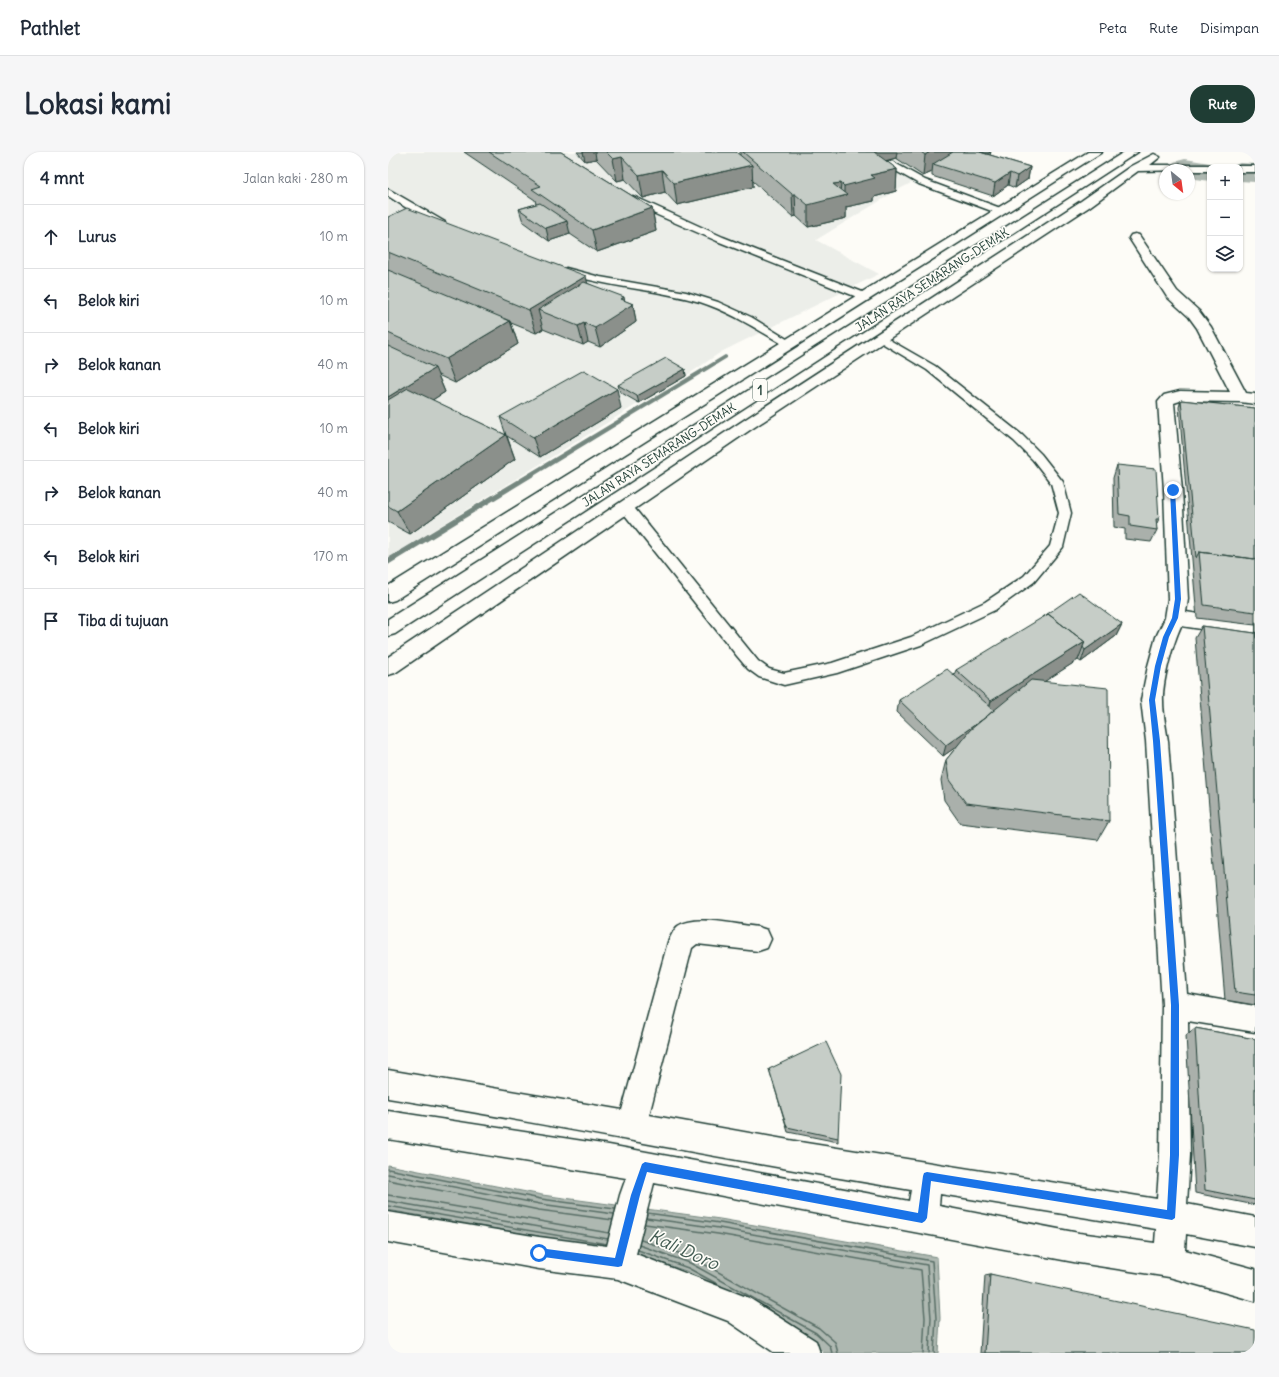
<!DOCTYPE html>
<html lang="id">
<head>
<meta charset="utf-8">
<style>
  body { margin:0; font-family:Delius,sans-serif; background:#f6f6f7; color:#1f2937 }
  .controls { position:absolute; right:12px; top:12px; display:grid; overflow:hidden; border-radius:8px; box-shadow:0 1px 3px #0004 }
  .controls button { width:36px; height:36px; display:grid; place-items:center; padding:0; border:0; border-bottom:1px solid #e0e1e3; background:#fff; color:#1f2937; font:20px sans-serif }
  .compass { position:absolute; left:771px; top:12px; width:36px; height:36px; border-radius:50%; background:#fff; box-shadow:0 1px 3px #0004; rotate:151deg }
  .stop { position:absolute; width:12px; height:12px; margin:-9px; border:3px solid #1a73e8; border-radius:50%; background:#fff }
  .stop.end { background:#1a73e8; border-color:#fff; box-shadow:0 1px 4px #0008 }
  .list { margin:0; padding:0; list-style:none }
  h2 { display:flex; justify-content:space-between; align-items:center; height:52px; margin:0; padding:0 16px; font-size:17px }
  h2 small { font-size:13px; font-weight:400; color:#747a83 }
  .list li { display:grid; grid-template-columns:26px 1fr auto; gap:12px; align-items:center; box-sizing:border-box; height:64px; padding:0 16px; border-top:1px solid #e0e1e3 }
  .list b { display:block; font-size:15px; white-space:nowrap }
  .list em { font-size:13px; font-style:normal; color:#747a83 }
  .icon { flex:none; width:22px; height:22px; fill:none; stroke:currentColor; stroke-width:2; stroke-linecap:round; stroke-linejoin:round }
  .map { position:relative; flex:none; width:867px; height:1201px; overflow:hidden; border-radius:16px }
  header { display:flex; align-items:center; gap:24px; box-sizing:border-box; height:56px; padding:0 20px; background:#fff; border-bottom:1px solid #e0e1e3 }
  header strong { font-size:19px }
  nav { display:flex; gap:22px; margin-inline-start:auto; font-size:14px }
  .intro { display:flex; align-items:center; justify-content:space-between; box-sizing:border-box; height:96px; padding:0 24px }
  h1 { margin:0; font-size:28px }
  .button { padding:10px 18px; border-radius:16px; background:#1f3d34; color:#fff; font-size:14px; font-weight:700 }
  main { display:flex; gap:24px; padding:0 24px }
  aside { flex:1; background:#fff; border-radius:16px; box-shadow:0 1px 3px #0004 }
  .map>svg:first-child { display:block }
  .built { fill:#eceee9 }
  .water { fill:#aeb8b1; stroke:#75877f }
  .lines { fill:none; stroke-linecap:round; stroke-linejoin:round }
  .shore { stroke:#586e66; stroke-width:1.5 }
  .stream { fill:#75877f; fill-rule:evenodd }
  .river { fill:#aeb8b1; fill-rule:evenodd }
  .lane-casing { stroke:#1f3d34; stroke-width:3 }
  .street-casing { stroke:#1f3d34; stroke-width:3 }
  .highway-casing { stroke:#1f3d34; stroke-width:3 }
  .lane { fill:#fdfcf7; fill-rule:evenodd }
  .street { fill:#fdfcf7; fill-rule:evenodd }
  .highway { fill:#fdfcf7; fill-rule:evenodd }
  .wall { fill:#aab0ab; stroke:#1f3d34 }
  .shaded-wall { fill:#8b908b; stroke:#1f3d34 }
  .building { fill:#c6cdc7; stroke:#1f3d34 }
  .route { fill:#1a73e8 }
  .labels { text-anchor:middle; stroke-width:3.5; stroke-linejoin:round; paint-order:stroke }
  .far-street-label { font-size:12px; fill:#1f3d34; stroke:#fdfcf7 }
  .shield { fill:#fdfcf7; stroke:#62766e; stroke-width:1 }
  .shield-label { font-size:13px; font-weight:bold; fill:#1f3d34 }
  .near-water-label { font-size:18px; font-style:italic; fill:#435c53; stroke:#fdfcf7 }
</style>
</head>
<body>
<header>
<strong>Pathlet</strong>
<nav><a>Peta</a><a>Rute</a><a>Disimpan</a></nav>
</header>
<div class="intro"><h1>Lokasi kami</h1><a class="button">Rute</a></div>
<main>
<aside>
<h2>4 mnt<small>Jalan kaki · 280 m</small></h2>
<ul class="list">
<li><svg class="icon" aria-label="ahead" viewBox="0 0 24 24"><path d="M12 20V5M6 11l6-6 6 6"/></svg><div><b>Lurus</b></div><em>10 m</em></li>
<li><svg class="icon" aria-label="left" viewBox="0 0 24 24"><path d="M17 20v-9H6M10 6l-5 5 5 5"/></svg><div><b>Belok kiri</b></div><em>10 m</em></li>
<li><svg class="icon" aria-label="right" viewBox="0 0 24 24"><path d="M7 20v-9h11M14 6l5 5-5 5"/></svg><div><b>Belok kanan</b></div><em>40 m</em></li>
<li><svg class="icon" aria-label="left" viewBox="0 0 24 24"><path d="M17 20v-9H6M10 6l-5 5 5 5"/></svg><div><b>Belok kiri</b></div><em>10 m</em></li>
<li><svg class="icon" aria-label="right" viewBox="0 0 24 24"><path d="M7 20v-9h11M14 6l5 5-5 5"/></svg><div><b>Belok kanan</b></div><em>40 m</em></li>
<li><svg class="icon" aria-label="left" viewBox="0 0 24 24"><path d="M17 20v-9H6M10 6l-5 5 5 5"/></svg><div><b>Belok kiri</b></div><em>170 m</em></li>
<li><svg class="icon" aria-label="arrive" viewBox="0 0 24 24"><path d="M6 21V4h12l-3 4 3 4H6"/></svg><div><b>Tiba di tujuan</b></div></li>
</ul>
</aside>
<div class="map">
<svg width="867" height="1201" viewBox="0 0 867 1201">
  <rect width="100%" height="100%" fill="#fdfcf7"/>
  <filter id="ink" filterUnits="userSpaceOnUse"><feTurbulence type="fractalNoise" baseFrequency=".025" numOctaves="2"/><feDisplacementMap in="SourceGraphic" scale="8" xChannelSelector="R" yChannelSelector="G"/><feConvolveMatrix kernelMatrix="1 2 1 2 8 2 1 2 1" color-interpolation-filters="sRGB"/></filter>
  <g filter="url(#ink)">
    <path class="built" d="M0,0H329L349,18L580,0L508,39L428,88L491,122L333,200L298,224L251,251L0,406Z"/>
    <path class="water" d="M0,1013L154,1043L332,1067L549,1105L552,1166L550,1201H436L424,1189L298,1119L242,1100L0,1058Z"/>
    <g class="lines">
      <path class="shore" d="M0,1017L153,1047L227,1057
        M0,1022L152,1052L226,1062
        M0,1028L151,1058L225,1068
        M0,1043L221,1081
        M0,1049L220,1087
        M0,1054L219,1092
        M259,1061L332,1071L544,1109L548,1166L546,1201
        M258,1066L331,1076L539,1113L543,1166L541,1201
        M257,1072L330,1082L533,1118L537,1166L535,1201
        M253,1088L305,1106L431,1176L447,1190L450,1201
        M251,1093L302,1111L428,1181L442,1194L444,1201
        M250,1098L300,1116L333,1134"/>
      <path class="stream" d="M337,203L339,204V206L0,413V406Z"/>
      <path class="river" d="M797,7L822,11L834,15H822V29L801,26V18H783L782,16L786,10Z
        M852,11L867,12V30L852,29V15H840Z"/>
      <g class="lane-casing">
        <path id="lane" d="M499,10H505L537,28L615,57L616,59L615,61H609L531,32L499,14L498,12Z
          M0,37L57,70L52,73L36,67L0,44Z
          M245,44L335,85L482,143L483,145L478,148L474,147L329,89L258,58L242,49L241,47Z
          M178,116L212,125L298,140L330,150L363,165L407,192L406,194H398C370,178 343,160 312,150C267,137 219,135 175,121L173,119Z
          M493,183L547,214L634,283L653,302L675,330L683,361L675,395L646,430L607,458L533,493L449,521L396,533L371,525L360,517L349,504L233,358L232,355L233,352L238,351L243,352L370,509L381,517L396,521L444,511L523,485L597,450L636,424L662,394L671,361L663,331L645,308L626,289L539,218L489,188L488,186Z"/>
      </g>
      <g class="street-casing">
        <path id="street" d="M766,2L772,5L762,13H822L827,15H822V19H801V18L750,19L701,55L362,278L7,521L0,523V505L350,272L693,49L743,14Z
          M852,14H867V20H852V15H848Z
          M747,82L751,83L789,139L811,159L823,175L858,241L867,242V252L852,250L792,249L786,251L794,338L800,447L798,460L867,471V485L793,474C785,491 774,530 775,549C775,562 778,576 780,589L799,842L867,854V880L800,869L802,1003L799,1052L867,1065V1095L798,1082L797,1098L867,1117V1149L781,1125L691,1111L266,1031L248,1102L361,1146L428,1189L432,1201H387L340,1169L230,1127L151,1117L0,1090V1060L151,1085L219,1094L232,1043L238,1026L0,987V959L221,993L521,1049L523,1038C348,1010 175,974 0,946V918L234,958L280,790C283,785 285,778 290,774C308,762 349,773 370,775L379,778L383,787L379,796L370,799L309,792L304,796L261,963L418,991L769,1047L772,1003L774,853L758,589L753,548L760,514L768,485L777,466L780,447L776,338L770,250L776,243L792,239L842,240L809,176L801,165L779,145L741,86L743,83ZM552,1042L768,1077L767,1091L691,1081L551,1054Z"/>
      </g>
      <g class="highway-casing">
        <path id="highway" d="M700,0H714L7,448L0,450V434Z
          M736,0H750L7,482L0,484V467Z"/>
      </g>
      <use href="#lane" class="lane"/>
      <use href="#street" class="street"/>
      <use href="#highway" class="highway"/>
    </g>
    <path class="wall" d="M76,0H173L264,56L268,79L209,100L182,82L161,89L135,70L131,57L148,52L147,48Z
      M189,0H348L352,3V0H603L602,3L642,15L640,27L627,36L620,33L605,44L544,24V20L535,24L508,6L498,9L509,17L508,39L486,45V49L458,55V66L420,75L408,64L405,65L365,29V35L289,53L277,40L255,46L237,27L229,29L208,7L197,9Z
      M0,65L199,131L237,149L245,152L248,170L212,195L200,190L195,193L155,177L148,181L123,171L130,192L67,231L50,223L57,240L44,248L118,283L112,265L233,256L152,305L119,284L127,307L22,382L0,370Z
      M297,217L298,224L251,251L232,240L230,233Z
      M793,248L867,256V473L809,466L791,255Z
      M729,313L771,367L768,373L769,378L763,390L737,387V377L726,375L725,326Z
      M734,472L728,484L693,510L690,508L656,529L721,669L710,688L572,671L556,648L553,628L558,608L569,594L555,604L509,560L511,548L566,523L568,518Z
      M814,474L867,481V853L837,848L807,486Z
      M807,876L867,887V1053L807,1041L798,883Z
      M381,917L450,986V990L400,980Z
      M602,1122L867,1201H592L597,1123Z"/>
    <path class="shaded-wall" d="M195,0H207L208,7L197,9Z
      M478,0H509L508,6L478,14Z
      M542,0H580L545,12L544,20L535,24L537,3Z
      M234,5L237,27L229,29L225,7Z
      M364,13L365,35L289,53L286,31Z
      M642,15L640,27L627,36L629,24Z
      M509,17L508,39L486,45V49L458,55V66L420,75V53L445,32L453,31L452,45L456,44V34L483,23Z
      M274,18L277,40L255,46L251,23Z
      M622,21L620,33L605,44L607,31Z
      M404,42H407L408,64L405,65Z
      M264,56L268,79L209,100L204,78Z
      M179,69L182,82L161,89L158,76Z
      M198,124L203,147L150,158L155,177L148,181L141,158Z
      M236,145L238,156L245,152L248,170L212,195L207,176L233,147Z
      M122,169L130,192L67,231L58,207Z
      M196,171L200,190L195,193L190,174Z
      M47,216L57,240L0,276V245Z
      M297,217L298,224L251,251L249,244Z
      M229,237L233,256L152,305L145,286Z
      M118,283L127,307L22,382L9,359Z
      M734,472L728,484L693,510L697,498Z
      M697,490L690,508L606,562L603,571L555,604L558,593L599,564L603,549Z"/>
    <path class="building" d="M101,0H173L264,56L204,78L144,37L153,34Z
      M218,0H348L364,13L286,31L274,18L251,23L234,5L225,7Z
      M355,0H486L509,17L483,23L487,26L456,34L453,31L445,32L459,43L420,53L407,42H404Z
      M533,0H542L537,3Z
      M565,0H592L642,15L629,24L622,21L607,31L545,12Z
      M592,0H603L599,2Z
      M152,51L179,69L158,76L131,57Z
      M19,56L198,124L141,158L0,100V65Z
      M0,118L122,169L58,207L0,181Z
      M196,130L236,145L233,147L245,152L207,176L196,171L190,174L150,158Z
      M0,194L47,216L0,245Z
      M278,206L297,217L249,244L230,233Z
      M196,218L229,237L145,286L112,265Z
      M20,236L118,283L9,359L0,354V248Z
      M793,248L867,256V407L811,400L808,406Z
      M729,313L768,317L771,367H768L769,378L742,374V364L731,362Z
      M811,400L867,407V460L816,453Z
      M691,440L734,472L697,498L695,495L697,490L660,462L655,465Z
      M660,462L697,490L603,549L568,518Z
      M814,474L867,481V843L847,840Z
      M559,517L606,558L598,565L558,593L511,548Z
      M643,528L720,536L721,669L578,651L561,628L558,608L582,578Z
      M807,876L867,887V1048L817,1038Z
      M438,890L453,922L450,986L399,975L381,917Z
      M602,1122L867,1178V1201H597Z"/>
  </g>
  <path class="route" d="M785,336L787,338L793,447L790,466L781,485L773,514L767,548L772,589L791,853V1003L787,1066L784,1068L543,1029L539,1066L537,1069L534,1071L259,1020L252,1043L234,1114L230,1115L148,1104L147,1101L148,1098L151,1096L227,1106L243,1043L254,1012L257,1010L530,1061L535,1024L536,1021L539,1020L779,1058L782,1003L783,853L765,589L761,548L767,514L775,485L784,466L787,447L782,338Z"/>
  <g class="labels">
    <g class="far-street-label">
      <text transform="translate(544 128) rotate(-33)" y="4">JALAN RAYA SEMARANG-DEMAK</text>
      <text transform="translate(271 303) rotate(-33)" y="4">JALAN RAYA SEMARANG-DEMAK</text>
    </g>
    <rect class="shield" x="365" y="227" width="14" height="22" rx="3"/>
    <g class="shield-label">
      <text x="372" y="243">1</text>
    </g>
    <g class="near-water-label">
      <text transform="translate(296 1098) rotate(24)" y="6">Kali Doro</text>
    </g>
  </g>
</svg>
<div class="controls">
<button>+</button>
<button>−</button>
<button><svg class="icon" aria-label="layers" viewBox="0 0 24 24"><path d="M12 4l9 5-9 5-9-5zM3 14l9 5 9-5"/></svg></button>
</div>
<svg class="compass" viewBox="-18 -18 36 36"><path d="M0-13l5 13h-10z" fill="#e53935"/><path d="M0 13l5-13h-10z" fill="#747a83"/></svg>
<div class="stop" style="left:151px;top:1101px"></div>
<div class="stop end" style="left:785px;top:338px"></div>
</div>
</main>
</body>
</html>
